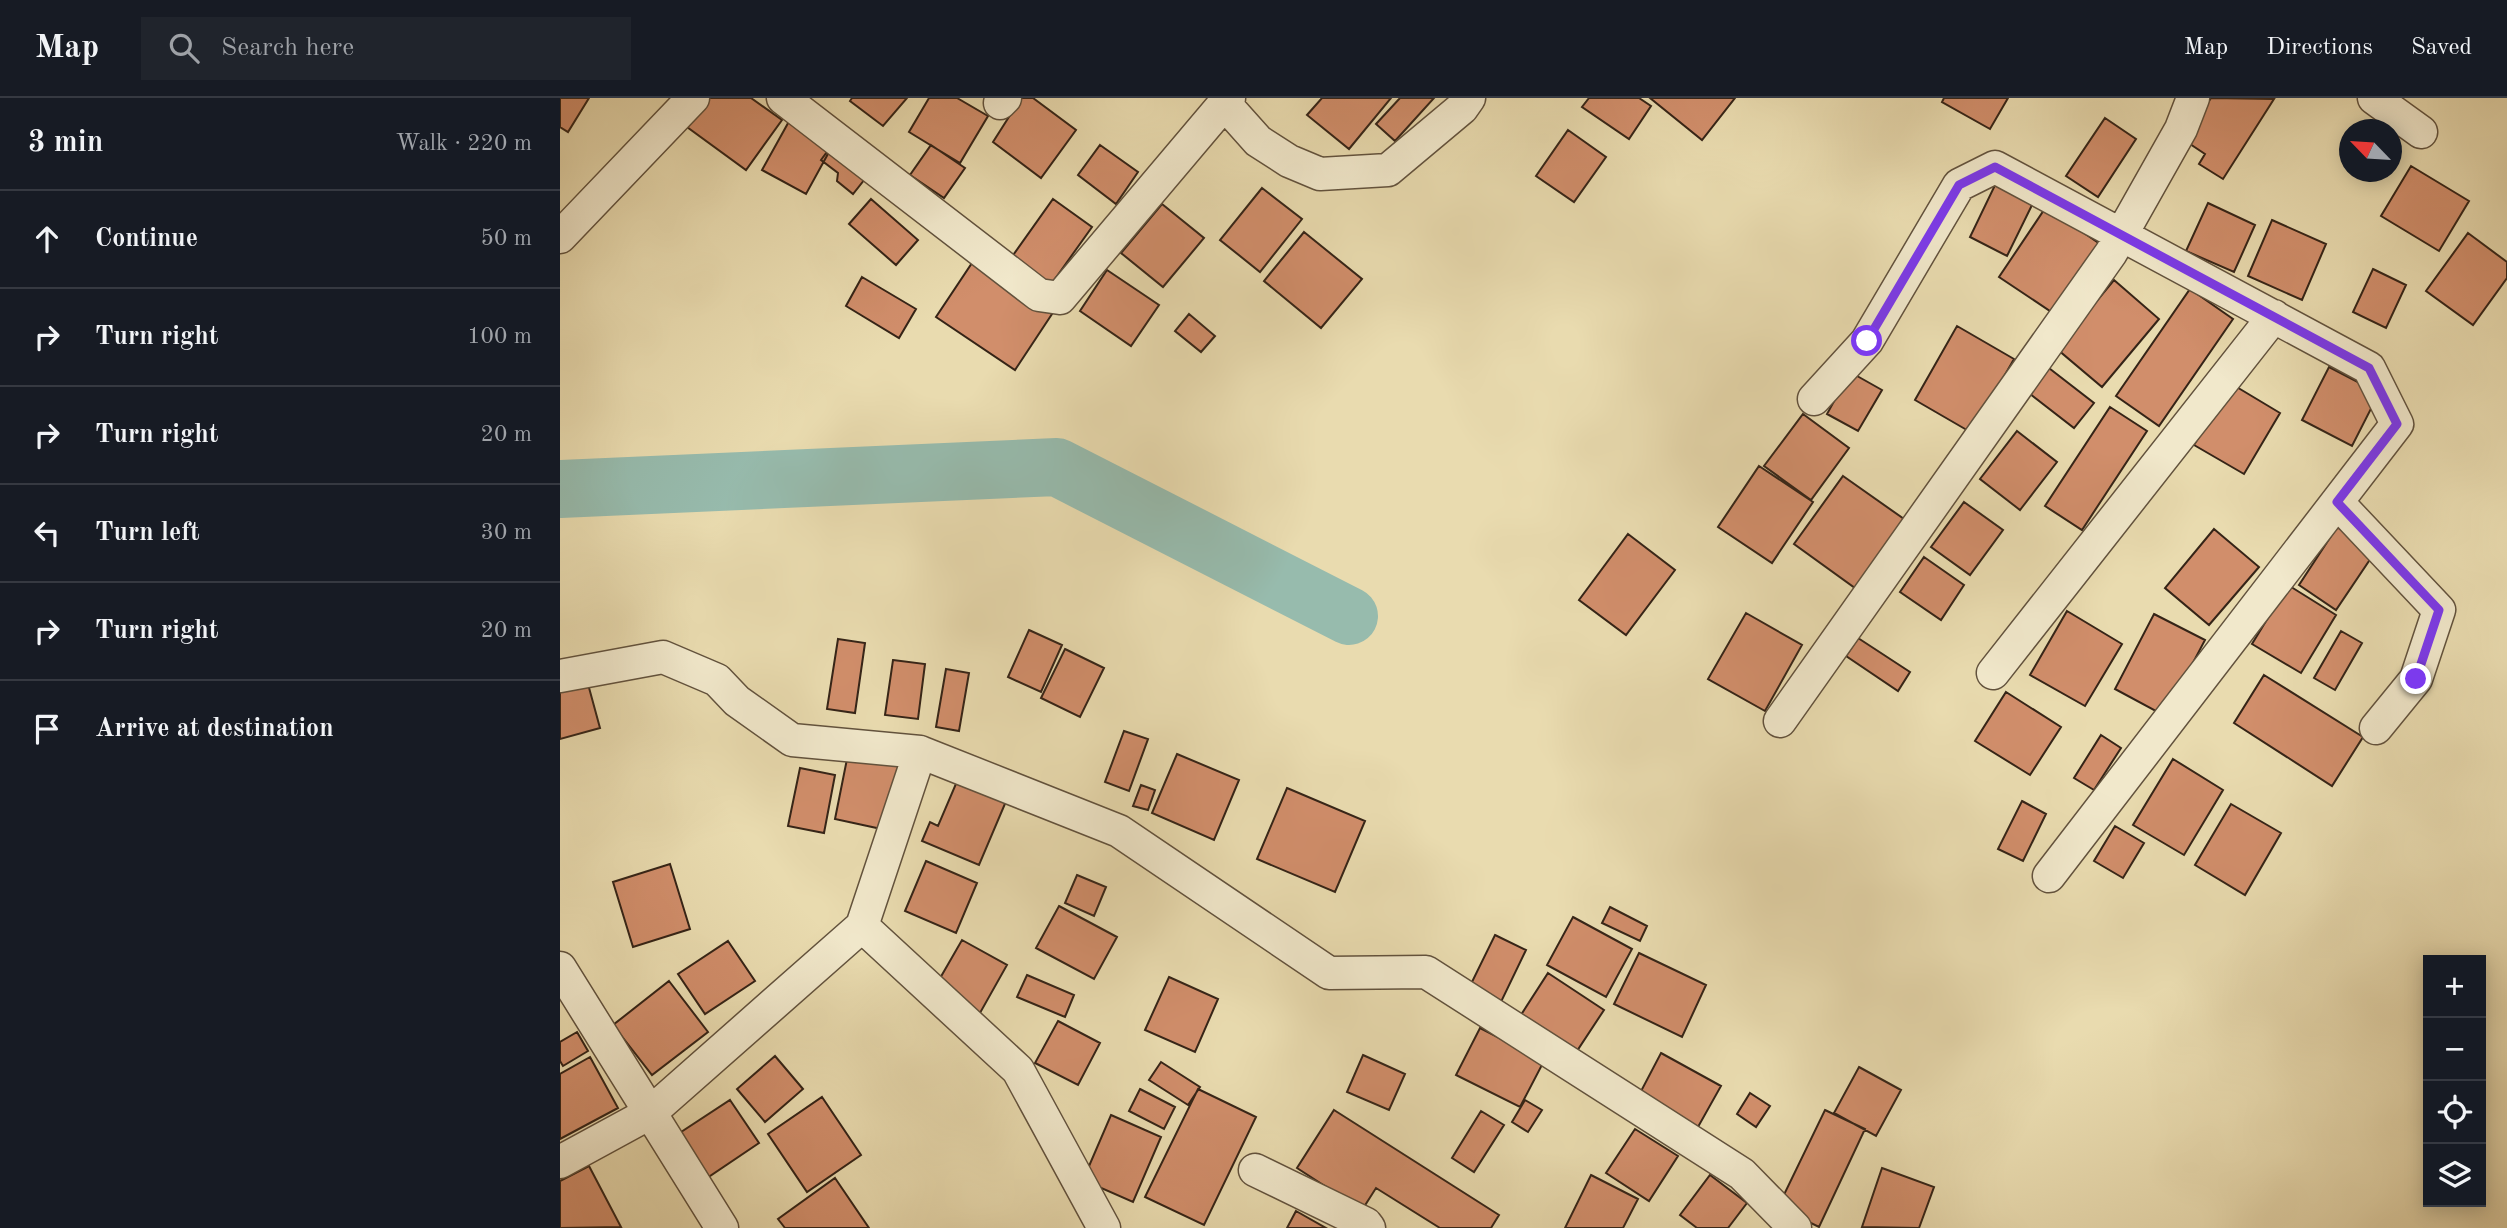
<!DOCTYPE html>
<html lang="en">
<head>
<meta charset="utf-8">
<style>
  body { margin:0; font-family:"Old Standard TT",serif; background:#20242c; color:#f1f3f6 }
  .controls { position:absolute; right:21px; bottom:21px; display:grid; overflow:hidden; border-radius:0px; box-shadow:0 4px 18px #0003 }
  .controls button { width:63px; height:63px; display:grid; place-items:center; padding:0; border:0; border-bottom:2px solid #363941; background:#171b24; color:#f1f3f6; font:35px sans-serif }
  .compass { position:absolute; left:1779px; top:21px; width:63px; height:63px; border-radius:50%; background:#171b24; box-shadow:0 4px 18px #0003; rotate:295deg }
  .stop { position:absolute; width:21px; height:21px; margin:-16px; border:5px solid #7c3aed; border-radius:50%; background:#fff }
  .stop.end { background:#7c3aed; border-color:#fff; box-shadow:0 2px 7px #0008 }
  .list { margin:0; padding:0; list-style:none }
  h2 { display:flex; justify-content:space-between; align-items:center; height:91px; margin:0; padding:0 28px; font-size:30px }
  h2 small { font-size:23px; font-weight:400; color:#9ea1a6 }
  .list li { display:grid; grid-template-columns:46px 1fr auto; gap:21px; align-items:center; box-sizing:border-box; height:98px; padding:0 28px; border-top:2px solid #363941 }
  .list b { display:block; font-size:26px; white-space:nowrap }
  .list em { font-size:23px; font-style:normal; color:#9ea1a6 }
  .icon { flex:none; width:38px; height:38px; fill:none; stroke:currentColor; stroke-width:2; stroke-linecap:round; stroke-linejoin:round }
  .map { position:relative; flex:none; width:1947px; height:1130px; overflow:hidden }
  header { display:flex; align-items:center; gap:42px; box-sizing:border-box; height:98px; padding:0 35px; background:#171b24; border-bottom:2px solid #363941 }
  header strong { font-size:33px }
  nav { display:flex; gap:38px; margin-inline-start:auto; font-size:24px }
  .search { width:490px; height:63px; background:#20242c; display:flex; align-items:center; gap:18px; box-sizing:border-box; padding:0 24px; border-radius:0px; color:#9ea1a6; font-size:26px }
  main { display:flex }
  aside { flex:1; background:#171b24 }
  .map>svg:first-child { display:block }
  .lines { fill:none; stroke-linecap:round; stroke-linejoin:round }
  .river { stroke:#97bbad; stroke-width:58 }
  .building { fill:#d18e6b; stroke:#352417; stroke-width:2 }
  .minor-casing { stroke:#62523d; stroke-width:35 }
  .minor { stroke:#f1e8cb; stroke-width:32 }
  .route { stroke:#7c3aed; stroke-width:9 }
</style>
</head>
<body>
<header>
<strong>Map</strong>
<div class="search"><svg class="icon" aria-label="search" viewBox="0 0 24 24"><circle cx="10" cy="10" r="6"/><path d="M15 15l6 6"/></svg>Search here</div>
<nav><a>Map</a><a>Directions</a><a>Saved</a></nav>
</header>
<main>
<aside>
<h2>3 min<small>Walk · 220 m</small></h2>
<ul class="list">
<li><svg class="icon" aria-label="ahead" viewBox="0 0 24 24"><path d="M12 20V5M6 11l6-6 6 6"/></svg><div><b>Continue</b></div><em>50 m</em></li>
<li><svg class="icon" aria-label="right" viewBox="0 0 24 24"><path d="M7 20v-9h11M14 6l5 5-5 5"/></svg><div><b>Turn right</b></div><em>100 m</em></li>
<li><svg class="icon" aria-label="right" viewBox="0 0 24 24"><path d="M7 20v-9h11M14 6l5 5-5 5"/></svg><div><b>Turn right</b></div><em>20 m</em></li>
<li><svg class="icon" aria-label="left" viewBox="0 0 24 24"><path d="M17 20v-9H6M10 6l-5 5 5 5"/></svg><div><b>Turn left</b></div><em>30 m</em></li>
<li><svg class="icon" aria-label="right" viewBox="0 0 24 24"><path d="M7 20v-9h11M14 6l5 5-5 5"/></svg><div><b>Turn right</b></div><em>20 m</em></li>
<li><svg class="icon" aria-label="arrive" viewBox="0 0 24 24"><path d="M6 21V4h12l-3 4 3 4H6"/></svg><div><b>Arrive at destination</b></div></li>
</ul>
</aside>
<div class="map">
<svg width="1947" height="1130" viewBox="0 0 1947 1130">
  <rect width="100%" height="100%" fill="#e9dbaf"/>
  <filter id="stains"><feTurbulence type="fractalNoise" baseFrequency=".00286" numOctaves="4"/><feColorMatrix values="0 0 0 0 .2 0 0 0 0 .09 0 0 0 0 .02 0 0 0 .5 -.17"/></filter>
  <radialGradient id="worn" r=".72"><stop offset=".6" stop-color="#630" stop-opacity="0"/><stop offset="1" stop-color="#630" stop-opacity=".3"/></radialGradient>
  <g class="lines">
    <path class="river" d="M0,391L497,369L789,518"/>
  </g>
  <path class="building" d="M0,0H29L8,34L0,29Z
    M148,0H191L222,22L186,72L127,29Z
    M292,0H347L323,28L290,3Z
    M369,0H397L428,18L400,65L349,34Z
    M461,0H473L516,32L481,80L433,44Z
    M762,0H831L789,51L747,17Z
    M840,0H874L835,43L816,26Z
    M1029,0H1079L1091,8L1069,41L1022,9Z
    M1090,0H1175L1142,42Z
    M1384,0H1448L1430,31L1382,4Z
    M1651,0L1714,1L1663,81L1639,66L1645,56L1624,42Z
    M232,18L275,43L246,96L202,72Z
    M1545,20L1576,41L1538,99L1506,78Z
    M1008,32L1046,59L1014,104L976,78Z
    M275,43L312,72L293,96L277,83L278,75L261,62Z
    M371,47L405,70L384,100L350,77Z
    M540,47L578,74L556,106L518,77Z
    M1851,68L1909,103L1879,153L1821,118Z
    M1436,85L1474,103L1447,158L1410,139Z
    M702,90L742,121L700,174L660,142Z
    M311,101L358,142L336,167L289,126Z
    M493,101L532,129L490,188L451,160Z
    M1648,105L1695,127L1674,174L1626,153Z
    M602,106L644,140L603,189L561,155Z
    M1486,109L1540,146L1493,215L1439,179Z
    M1712,122L1766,146L1742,202L1688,178Z
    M744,134L802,181L761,230L704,183Z
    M1908,135L1947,164V180L1913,227L1866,193Z
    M414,162L492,216L455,272L376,219Z
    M1813,171L1846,187L1826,230L1793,214Z
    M547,172L599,207L571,248L520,213Z
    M302,179L356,211L339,240L286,208Z
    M1554,182L1599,221L1542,289L1497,251Z
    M1630,191L1673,221L1599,328L1556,298Z
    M629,216L655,238L641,254L615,233Z
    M1397,228L1454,261L1412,335L1355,302Z
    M1485,267L1534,305L1514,330L1465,292Z
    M1769,269L1819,295L1792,348L1742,322Z
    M1290,274L1322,292L1298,333L1267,316Z
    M1670,285L1720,315L1684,376L1634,347Z
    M1550,309L1587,333L1522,432L1485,408Z
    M1243,316L1289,350L1251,402L1204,368Z
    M1457,333L1497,364L1460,412L1420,381Z
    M1199,368L1253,404L1212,465L1158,429Z
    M1283,378L1344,421L1295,490L1234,446Z
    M1404,404L1443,432L1410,477L1371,449Z
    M1777,429L1815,454L1776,512L1739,487Z
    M1654,431L1699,469L1649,527L1605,490Z
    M1068,436L1115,472L1066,537L1019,502Z
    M1364,459L1404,487L1381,522L1340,494Z
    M1728,487L1776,517L1741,575L1692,546Z
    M1507,513L1562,546L1525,608L1470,577Z
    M1186,515L1242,547L1205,613L1148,581Z
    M1594,516L1645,542L1605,618L1555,591Z
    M469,532L502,547L481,594L448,579Z
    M1781,533L1802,545L1775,592L1754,580Z
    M1298,540L1350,574L1338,593L1286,558Z
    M278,541L305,545L295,615L267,611Z
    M505,551L544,570L520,619L481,600Z
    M333,562L365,566L358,621L325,617Z
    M386,571L409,575L399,633L376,629Z
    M25,575L40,630L0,641V582Z
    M1704,577L1803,639L1772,688L1674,625Z
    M1446,594L1501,629L1470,677L1415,643Z
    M564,633L588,641L569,693L545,684Z
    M1541,637L1561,650L1534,692L1514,680Z
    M289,651L341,662L326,732L275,721Z
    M617,656L679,682L654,742L592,715Z
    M1613,661L1663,692L1624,757L1573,727Z
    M240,670L275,677L264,735L228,728Z
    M398,681L447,701L419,767L362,743L370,724L378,728Z
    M581,687L595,692L588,712L573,708Z
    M727,690L805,723L775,794L697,761Z
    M1462,703L1486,716L1463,763L1438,751Z
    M1671,706L1721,735L1685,797L1635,767Z
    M1555,728L1584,745L1563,780L1534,763Z
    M366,763L417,785L396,835L345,813Z
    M110,766L130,831L73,849L53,784Z
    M517,777L546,789L534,818L505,805Z
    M499,808L557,839L534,881L476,850Z
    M1050,809L1087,828L1080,843L1042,825Z
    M1013,819L1072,851L1046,899L987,867Z
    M935,837L966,852L940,906L909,890Z
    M402,842L447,867L420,915L375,889Z
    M168,843L195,883L145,916L118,876Z
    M1079,855L1146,887L1122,939L1054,906Z
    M988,875L1044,912L1013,959L957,923Z
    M467,877L514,897L505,919L457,899Z
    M609,879L658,901L635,954L585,932Z
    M109,883L148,934L92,977L53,927Z
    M498,923L540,945L518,987L475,965Z
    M920,930L984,963L960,1009L896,977Z
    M17,934L28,953L3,968L0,963V944Z
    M1101,955L1161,988L1138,1029L1079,997Z
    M803,957L845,976L829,1012L787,994Z
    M215,958L243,991L205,1024L177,991Z
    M30,959L58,1010L0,1041V976Z
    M601,964L640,989L628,1007L589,982Z
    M1299,969L1341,992L1316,1038L1274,1015Z
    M580,991L615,1009L604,1031L569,1013Z
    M638,991L696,1019L644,1127L585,1099Z
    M1190,995L1210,1008L1196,1029L1177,1016Z
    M262,999L301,1057L247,1094L208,1036Z
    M170,1002L199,1045L144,1082L115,1038Z
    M965,1002L982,1012L968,1034L952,1024Z
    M774,1012L939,1117L931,1130H880L816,1090L802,1112L737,1070Z
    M1265,1012L1305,1031L1259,1129L1218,1109Z
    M921,1013L944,1027L914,1074L892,1060Z
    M551,1017L601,1039L573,1104L523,1082Z
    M1075,1031L1118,1058L1089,1103L1046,1075Z
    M29,1068L61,1129L0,1130V1083Z
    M1322,1070L1374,1089L1359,1130L1302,1129Z
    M1031,1077L1078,1101L1063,1130H1005Z
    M1150,1077L1187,1105L1168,1130H1137L1120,1117Z
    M275,1080L309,1130H225L218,1121Z
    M736,1113L766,1130H727Z"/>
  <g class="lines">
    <g class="minor-casing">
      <path id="minor" d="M223,0L479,197L500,200L669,0
        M1814,0L1861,34
        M440,5L445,0
        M665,6L698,43L729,63L760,76L828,72L902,10L909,0
        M0,139L133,0
        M1254,301L1307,243L1399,87L1435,69L1809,270L1837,326L1489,778
        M1777,404L1879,512L1856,581L1816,630
        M1433,575L1714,218
        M0,578L103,559L157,582L177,603L232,642L360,654L559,733L769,875L866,874L1182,1076L1235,1130
        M1220,623L1551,155L1621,31L1633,0
        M302,828L458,972L544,1130
        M0,870L162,1130
        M0,1064L90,1015L302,828L360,654
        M695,1072L806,1126L809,1130"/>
    </g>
    <use href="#minor" class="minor"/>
  </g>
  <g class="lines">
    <path class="route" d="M1307,243L1399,87L1435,69L1809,270L1837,326L1777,404L1879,512L1856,581"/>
  </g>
  <rect width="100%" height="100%" filter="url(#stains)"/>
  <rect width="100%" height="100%" fill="url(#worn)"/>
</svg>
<div class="controls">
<button>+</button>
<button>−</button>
<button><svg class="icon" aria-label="locate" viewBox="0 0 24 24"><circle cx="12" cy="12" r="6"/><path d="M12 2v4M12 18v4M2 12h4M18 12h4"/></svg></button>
<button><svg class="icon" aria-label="layers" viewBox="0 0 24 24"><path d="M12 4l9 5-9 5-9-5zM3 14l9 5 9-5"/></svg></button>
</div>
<svg class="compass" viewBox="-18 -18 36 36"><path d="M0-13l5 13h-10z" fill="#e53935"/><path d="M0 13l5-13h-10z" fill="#9ea1a6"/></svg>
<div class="stop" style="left:1307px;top:243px"></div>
<div class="stop end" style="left:1856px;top:581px"></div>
</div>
</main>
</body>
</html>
